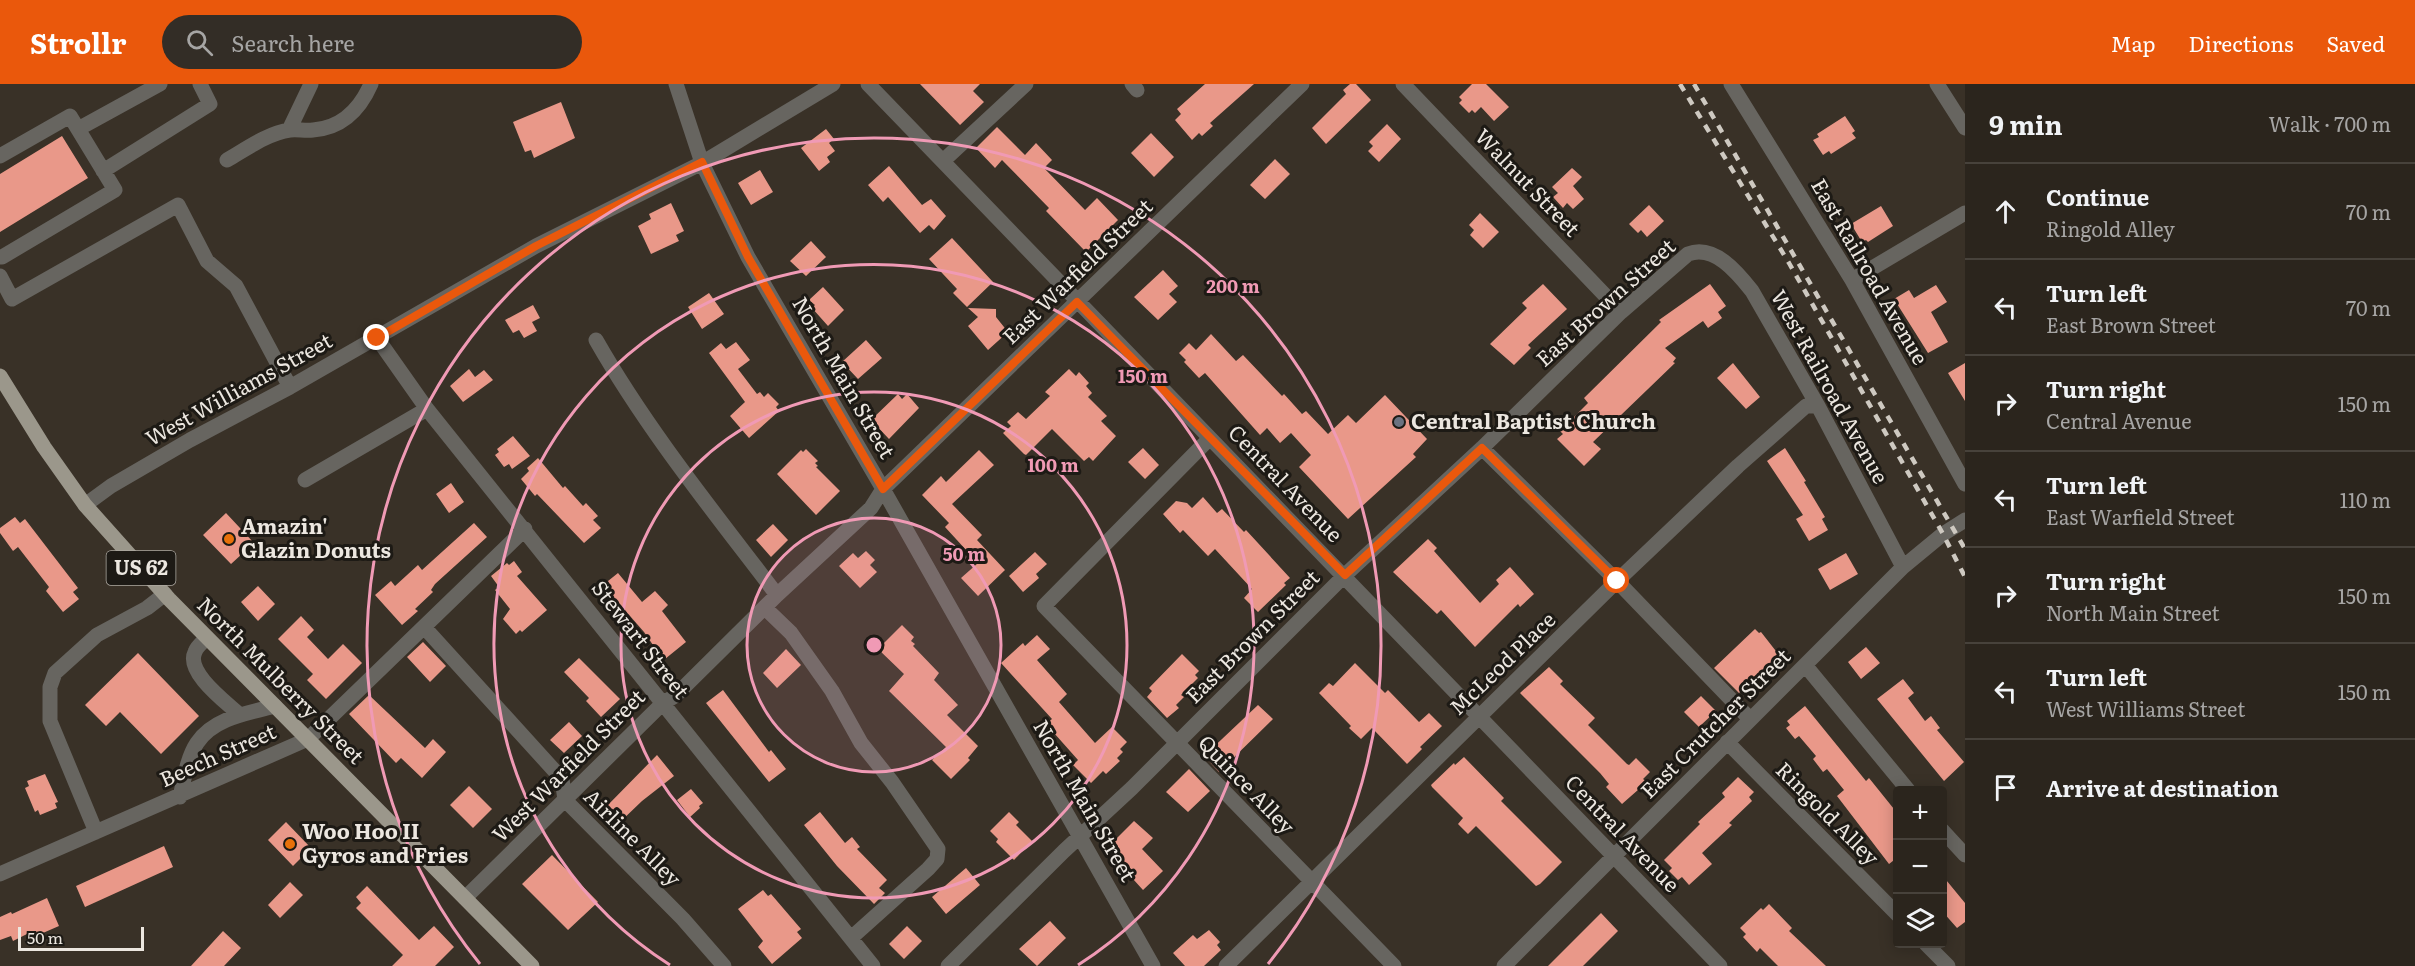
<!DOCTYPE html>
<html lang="en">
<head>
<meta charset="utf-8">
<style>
  body { margin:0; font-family:Literata,serif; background:#332d26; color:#f1f3f6 }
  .controls { position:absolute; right:18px; bottom:18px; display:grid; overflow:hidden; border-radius:6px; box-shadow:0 3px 15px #0003 }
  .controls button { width:54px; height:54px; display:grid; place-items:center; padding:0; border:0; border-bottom:2px solid #47423b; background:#2b251d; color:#f1f3f6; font:30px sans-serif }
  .scale { position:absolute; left:18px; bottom:15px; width:126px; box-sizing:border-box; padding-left:6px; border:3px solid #ece7e0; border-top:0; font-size:16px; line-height:21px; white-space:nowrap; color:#ece7e0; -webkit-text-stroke:4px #1d1a15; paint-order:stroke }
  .stop { position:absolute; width:18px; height:18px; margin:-14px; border:4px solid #ea580c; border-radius:50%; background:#fff }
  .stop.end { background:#ea580c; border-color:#fff; box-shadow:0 2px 6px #0008 }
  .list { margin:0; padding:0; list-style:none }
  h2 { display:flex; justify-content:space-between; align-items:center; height:78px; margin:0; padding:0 24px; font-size:26px }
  h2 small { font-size:20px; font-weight:400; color:#a6a5a4 }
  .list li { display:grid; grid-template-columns:39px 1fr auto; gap:18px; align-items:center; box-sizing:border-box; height:96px; padding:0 24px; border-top:2px solid #47423b }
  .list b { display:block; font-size:22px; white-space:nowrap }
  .list p { margin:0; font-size:20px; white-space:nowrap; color:#a6a5a4 }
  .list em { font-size:20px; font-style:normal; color:#a6a5a4 }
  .icon { flex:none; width:33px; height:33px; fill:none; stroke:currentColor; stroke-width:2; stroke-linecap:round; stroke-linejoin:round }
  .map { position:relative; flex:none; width:1965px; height:882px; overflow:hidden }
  header { display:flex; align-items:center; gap:36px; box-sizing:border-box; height:84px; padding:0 30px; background:#ea580c; color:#fff }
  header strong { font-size:28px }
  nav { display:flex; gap:33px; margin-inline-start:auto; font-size:21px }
  .search { width:420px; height:54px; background:#332d26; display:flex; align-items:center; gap:15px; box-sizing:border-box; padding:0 21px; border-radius:33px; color:#a6a5a4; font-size:22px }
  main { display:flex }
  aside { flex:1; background:#2b251d }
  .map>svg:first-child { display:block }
  .building { fill:#e99889 }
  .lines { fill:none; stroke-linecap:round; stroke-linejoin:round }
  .minor { stroke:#676560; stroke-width:15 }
  .major { stroke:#9b978b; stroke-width:15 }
  .rail { stroke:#cec9c1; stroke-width:4.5; stroke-dasharray:8 8; stroke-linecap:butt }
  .route { stroke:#ea580c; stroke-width:8 }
  .ring { fill:none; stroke:#f09ab5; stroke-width:3 }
  .worship-dot { fill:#6b7280; stroke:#1d1a15; stroke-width:2 }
  .food-dot { fill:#e8710a; stroke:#1d1a15; stroke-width:2 }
  .labels { text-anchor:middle; stroke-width:6; stroke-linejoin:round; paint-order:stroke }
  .shield { fill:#1d1a15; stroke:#aeaaa3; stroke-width:1.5 }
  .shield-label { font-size:20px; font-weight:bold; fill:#ece7e0 }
  .street-label { font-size:21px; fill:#ece7e0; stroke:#1d1a15 }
  .poi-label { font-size:21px; font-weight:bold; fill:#ece7e0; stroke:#1d1a15; text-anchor:start }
  .centre { fill:#f09ab5; stroke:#1d1a15; stroke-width:3 }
  .ring-label { font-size:18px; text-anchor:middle; font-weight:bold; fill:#f09ab5; stroke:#1d1a15; stroke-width:6; stroke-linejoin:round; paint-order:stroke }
</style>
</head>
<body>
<header>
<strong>Strollr</strong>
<div class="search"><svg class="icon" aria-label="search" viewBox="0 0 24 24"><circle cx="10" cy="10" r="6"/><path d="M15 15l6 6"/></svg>Search here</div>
<nav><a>Map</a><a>Directions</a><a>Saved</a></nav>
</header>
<main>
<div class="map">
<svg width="1965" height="882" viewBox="0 0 1965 882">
  <rect width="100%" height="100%" fill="#393127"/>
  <path class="building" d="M920,0H980L973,7L984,18L960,41Z
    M1205,0H1254L1210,39L1213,42L1202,52L1199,49L1192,56L1175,36L1181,30L1177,25Z
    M1350,0H1356L1371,16L1326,60L1312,44L1346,10L1343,6Z
    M1472,0H1486L1509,23L1494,37L1481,23L1475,29L1472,26L1469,29L1459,19L1462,16L1459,13Z
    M561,18L575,54L534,74L531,66L525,68L513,38Z
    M1845,32L1855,47L1852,49L1856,54L1831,70L1829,67L1823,71L1813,56L1819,53L1817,50Z
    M1387,40L1401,55L1379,78L1368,67L1373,62L1369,58Z
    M997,43L1025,71L1036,59L1052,76L1044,84L1085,126L1097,114L1118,136L1086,168L1046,127L1049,124L1002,76L995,84L976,64Z
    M826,45L834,55L829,59L835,67L827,73L830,78L819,87L801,64Z
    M1151,49L1174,73L1154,93L1131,69Z
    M62,52L88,94L0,148V90Z
    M1275,75L1290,90L1265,115L1250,101Z
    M889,82L922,121L931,115L946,132L934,146L929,141L920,149L888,113L883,118L868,101Z
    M1572,84L1582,93L1573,102L1584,115L1573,125L1567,119L1563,124L1553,113L1558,109L1552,103Z
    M760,86L773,108L751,121L738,99Z
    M671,119L684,147L676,151L679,157L651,170L638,142L651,135L649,130Z
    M1649,121L1664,137L1647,153L1641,146L1638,149L1629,140Z
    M1881,122L1893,142L1868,158L1866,156L1862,158L1851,140Z
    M1480,129L1499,148L1483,164L1470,151L1474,146L1469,141Z
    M952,154L993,198L967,223L953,209L957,205L929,175Z
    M811,157L826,173L806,192L790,177Z
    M1163,186L1178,202L1169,210L1177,218L1158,236L1134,213Z
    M1543,200L1567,225L1528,261L1531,264L1514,281L1490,260L1527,224L1522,219Z
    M1710,200L1726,222L1718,228L1722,234L1708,244L1703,237L1665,264L1676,274L1673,278L1675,279L1593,358L1601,365L1584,382L1557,355L1563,350L1560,347L1588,319L1584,314L1661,238L1659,236Z
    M1936,201L1947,218L1931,228L1948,258L1928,269L1894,215L1909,206L1914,214Z
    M823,203L844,226L828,242L812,224L815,221L809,216Z
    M709,209L724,230L702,245L688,223Z
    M533,221L540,234L532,238L537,247L524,254L519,246L513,249L505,236Z
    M968,224L996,225V233L1008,248L988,266L968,242L978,233Z
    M1211,250L1236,277L1243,271L1282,312L1284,310L1302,330L1306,327L1328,350L1348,331L1356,339L1385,311L1427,355L1413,370L1416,373L1348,435L1299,383L1311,371L1291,349L1280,359L1267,344L1260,351L1205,289L1199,294L1184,278L1186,276L1179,269L1189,259L1196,266Z
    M866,256L882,274L858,295L842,278Z
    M736,258L750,276L738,285L757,310L760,308L764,313L768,309L779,320L776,323L779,327L749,354L730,332L745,318L709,269L721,259L726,265Z
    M1733,279L1760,313L1746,325L1717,294Z
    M1965,279V317L1948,289Z
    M469,285L475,293L484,286L493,296L463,318L450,302Z
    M1069,285L1076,292L1079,288L1089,299L1086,302L1092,309L1088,313L1107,332L1101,337L1116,352L1093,377L1089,373L1084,377L1052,345L1026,371L1024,370L1003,349L1011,342L1007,338L1018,328L1026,335L1050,312L1045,308Z
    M898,310L902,315L907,310L919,324L889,355L871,336Z
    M513,352L530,372L512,385L509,380L504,383L495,371L499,368L497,365Z
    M1143,364L1159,381L1145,395L1128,378Z
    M1785,364L1806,397L1804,398L1825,433L1822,435L1828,446L1809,457L1796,435L1803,431L1767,377Z
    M806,365L818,377L815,379L818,382L816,383L840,407L816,431L777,390L801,366L803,368Z
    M979,366L994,381L952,420L982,451L977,456L1005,486L978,512L961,494L978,479L945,443L949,439L922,411L941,392L946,398Z
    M538,374L563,404L565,402L583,422L586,419L598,432L593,436L601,444L584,459L537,410L535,412L521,395L529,387L527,384Z
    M451,399L464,418L449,429L436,410Z
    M1203,413L1217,429L1222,425L1244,448L1246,446L1290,494L1284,499L1286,501L1258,528L1244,514L1252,505L1215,465L1208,472L1183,446L1180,449L1163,430L1176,417L1187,419L1192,424Z
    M226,429L254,459L231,480L203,451Z
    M15,433L20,439L25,435L78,504L73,508L79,515L63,528L46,507L49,503L18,463L13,467L0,449V444Z
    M474,439L487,453L435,500L431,506L433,508L415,525L418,527L402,541L375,511L391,497L395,502L418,481L422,486Z
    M773,440L788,456L771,473L756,456Z
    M1428,455L1437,464L1434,467L1480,519L1499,500L1496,496L1510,483L1534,510L1520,523L1518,520L1475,563L1441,526L1437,530L1393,488Z
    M866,467L875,476L870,481L877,488L860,504L839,482L853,469L858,474Z
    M1035,468L1047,480L1036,490L1039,494L1023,508L1009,492Z
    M1846,469L1858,490L1830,506L1818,485Z
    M514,477L522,488L517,492L547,526L522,548L520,546L516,550L503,535L510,525L495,506L499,503L491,492L507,479L509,481Z
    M618,489L642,518L655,507L668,521L662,527L686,558L665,575L664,574L660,577L649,564L653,561L644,548L616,516L612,520L600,506L605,502L603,501Z
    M258,502L275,520L258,537L241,518Z
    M301,532L314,546L307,553L328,575L343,560L362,579L326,615L307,596L313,590L278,555Z
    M902,541L914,553L911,557L915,560L913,562L939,589L934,596L958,621L947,631L978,662L968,674L970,676L951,695L932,676L946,663L889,607L904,590L878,565Z
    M1755,545L1759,549L1761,548L1779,571L1739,609L1714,584Z
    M1037,551L1050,565L1037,576L1067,610L1059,618L1095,659L1112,643L1127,658L1120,665L1123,668L1117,674L1120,677L1106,690L1103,687L1091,699L1073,681L1078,676L1046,640L1052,635L1001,579L1023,559L1025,562Z
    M423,558L446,582L430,598L407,573Z
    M1866,563L1880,579L1861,595L1848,578Z
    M786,565L801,581L777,604L763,589Z
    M138,569L199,632L161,670L120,628L106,642L85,621Z
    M1182,570L1199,587L1195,591L1198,594L1181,611L1184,613L1176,621L1179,624L1167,634L1147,613L1152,607L1149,604Z
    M579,574L620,615L601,633L586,617L589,614L564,588Z
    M1355,579L1385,609L1388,606L1419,638L1429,629L1442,642L1420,663L1422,665L1407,680L1372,644L1361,655L1349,644L1351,642L1319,609L1329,599L1333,602Z
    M1549,583L1563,597L1560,600L1595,634L1588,641L1627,680L1629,681L1636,674L1650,688L1643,695L1647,698L1622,720L1606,703L1609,700L1600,689L1520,609Z
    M1903,595L1914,609L1908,614L1925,637L1931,632L1940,644L1937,646L1964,678L1944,697L1877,615Z
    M723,606L769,668L771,666L786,685L769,698L706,619Z
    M369,611L425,664L433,655L446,668L422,694L401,674L396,679L349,630Z
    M1701,612L1716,627L1699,643L1684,628Z
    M1258,621L1273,635L1219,688L1204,672Z
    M1805,622L1866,697L1869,694L1898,730V773L1889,780L1837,712L1844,706L1827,685L1823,688L1813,675L1816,672L1799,652L1795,655L1786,644L1790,641L1787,637Z
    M569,638L582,652L564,669L550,656Z
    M657,671L674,692L642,717L618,740L604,725Z
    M1464,673L1504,714L1501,717L1562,778L1540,800L1536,802L1476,742L1468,750L1458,740L1463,734L1432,703L1431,701L1454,679L1455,681Z
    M1189,685L1210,707L1188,728L1166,708Z
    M45,690L58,718L55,719L57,724L40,731L38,726L35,728L25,704L29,702L27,697Z
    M1738,693L1754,708L1749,713L1752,717L1729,739L1732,741L1702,769L1712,780L1689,801L1682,793L1678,796L1669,787L1672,784L1664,776L1700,740L1698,738L1725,713L1722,709Z
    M469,702L492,725L473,744L450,721Z
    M691,705L703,719L699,722L700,724L690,733L677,716Z
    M820,728L845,759L852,753L860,763L857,765L887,796L879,804L885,809L874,820L837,782L804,741Z
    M1009,728L1019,738L1016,741L1032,757L1014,776L996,758L998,755L990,747Z
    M1134,737L1153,754L1142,765L1163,787L1143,806L1133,795L1135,793L1131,789L1133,787L1109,762Z
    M286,738L311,764L293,782L268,756Z
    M164,762L173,783L85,823L76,802Z
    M552,771L598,818L568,846L522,800Z
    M966,784L980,801L946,830L932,813Z
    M1942,791L1965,819V838L1957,844L1942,827Z
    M290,798L303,811L280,834L268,821Z
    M367,802L419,856L434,842L454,863L435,882H392L403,871L356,824L361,819L356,813Z
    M763,806L768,812L771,810L801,845L797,848L802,854L772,880L758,863L763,857L738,825Z
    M47,814L59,842L36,852L33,847L13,857L11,852L0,856V833L11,828L12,830Z
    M1769,820L1792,844L1789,847L1826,882H1778L1760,864L1757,868L1743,853L1746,850L1740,844L1761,824L1763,826Z
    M1601,829L1618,847L1583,882H1548Z
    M1050,837L1066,854L1037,882L1019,865Z
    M907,842L922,857L904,875L889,860Z
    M1209,846L1220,858L1217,861L1221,866L1204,882H1185L1173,869L1193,851L1197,855Z
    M223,847L241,864L224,882H191Z"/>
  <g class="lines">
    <path class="minor" d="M676,0L702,79L748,173L883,405L1153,882
      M868,0L1720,882
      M1132,0L1137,6
      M1403,0L1621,228
      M1731,0L1852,196L1965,400
      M1937,0L1965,44
      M78,45L160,0
      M289,46L311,0
      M0,72L70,32L115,106L2,173H0
      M227,76C246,65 268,49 290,46C297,45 305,47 313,46C342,44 360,25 371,0
      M943,77L1026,0
      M103,87L210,20L200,0
      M0,192L12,215L178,121L207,177L236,202L290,303
      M1852,196L1965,129
      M377,254L427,325L873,882
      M596,256C648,347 714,428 777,511
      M1210,354L1044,522L1394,882
      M1482,364L1617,497L1750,635
      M305,396L427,325
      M85,421L111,402L190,356L290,303L536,162L702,79L833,0
      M765,524L791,549L832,607L861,659L892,698L938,765L937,775L928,785L851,854
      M424,543L562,695L565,716L683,835L724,882
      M207,554C203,558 197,562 195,568C185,588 226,618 240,631
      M1805,581L1908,706
      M1727,658L1898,831
      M180,713C184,696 187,674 197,659C213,634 248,629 275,622
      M1942,746L1965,771
      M96,748L50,637V603L55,589L97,551L147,524L165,510
      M0,790L308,655L525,445
      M465,814L663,619L675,612L777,511L871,424L883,405L1302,0
      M1926,860L1948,882
      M948,882L1064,767L1132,704L1345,491L1482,364L1621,228L1688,170C1714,160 1737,188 1752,207L1818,322L1903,483
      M1226,882L1617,497L1738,382L1806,322H1818
      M1504,882L1903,483L1943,450L1965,436"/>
    <path class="major" d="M0,292L44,363L85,421L169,515L532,882"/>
    <path class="rail" d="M1680,0L1789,179L1943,450L1965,493
      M1694,0L1965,465"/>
  </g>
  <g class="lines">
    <path class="route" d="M377,254L536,162L702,78L748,173L883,405L1077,218L1345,491L1482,364L1617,497"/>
  </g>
  <circle cx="874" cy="561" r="127" fill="#f09ab5" fill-opacity=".12"/>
  <g class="ring">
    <circle cx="874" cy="561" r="127"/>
    <circle cx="874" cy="561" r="253"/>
    <path d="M670 881A380 380 0 1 1 1078 881"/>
    <path d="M480 880A507 507 0 1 1 1268 880"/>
  </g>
  <circle class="worship-dot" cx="1399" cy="338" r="6"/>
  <g class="food-dot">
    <circle cx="229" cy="455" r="6"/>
    <circle cx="290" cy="760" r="6"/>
  </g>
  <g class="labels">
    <rect class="shield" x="106.5" y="467" width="69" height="34" rx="4.5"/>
    <g class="shield-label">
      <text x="141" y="491">US 62</text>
    </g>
    <g class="street-label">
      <text transform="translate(1527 99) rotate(46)" y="7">Walnut Street</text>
      <text transform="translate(1078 188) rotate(-44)" y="7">East Warfield Street</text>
      <text transform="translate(1869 188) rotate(60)" y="7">East Railroad Avenue</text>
      <text transform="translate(1606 219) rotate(-42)" y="7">East Brown Street</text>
      <text transform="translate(843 294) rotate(60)" y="7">North Main Street</text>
      <text transform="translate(1829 303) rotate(61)" y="7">West Railroad Avenue</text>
      <text transform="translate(239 306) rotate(-29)" y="7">West Williams Street</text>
      <text transform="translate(1285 400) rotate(46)" y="7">Central Avenue</text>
      <text transform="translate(1253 553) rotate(-45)" y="7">East Brown Street</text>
      <text transform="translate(640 556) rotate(52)" y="7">Stewart Street</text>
      <text transform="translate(1503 580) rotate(-44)" y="7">McLeod Place</text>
      <text transform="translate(280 597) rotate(45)" y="7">North Mulberry Street</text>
      <text transform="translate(1716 640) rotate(-45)" y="7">East Crutcher Street</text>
      <text transform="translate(218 672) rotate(-24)" y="7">Beech Street</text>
      <text transform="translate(569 682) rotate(-45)" y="7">West Warfield Street</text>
      <text transform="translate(1246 701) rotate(46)" y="7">Quince Alley</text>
      <text transform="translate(1084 717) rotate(60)" y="7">North Main Street</text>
      <text transform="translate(1827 730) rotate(45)" y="7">Ringold Alley</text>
      <text transform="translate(1622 750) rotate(46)" y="7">Central Avenue</text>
      <text transform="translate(632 754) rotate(45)" y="7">Airline Alley</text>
    </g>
    <g class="poi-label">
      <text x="1411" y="345">Central Baptist Church</text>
      <text x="241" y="450">Amazin'<tspan x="241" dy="24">Glazin Donuts</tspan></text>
      <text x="302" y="755">Woo Hoo II<tspan x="302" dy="24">Gyros and Fries</tspan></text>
    </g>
  </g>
  <circle cx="874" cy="561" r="9" class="centre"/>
  <g class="ring-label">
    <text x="1233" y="209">200 m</text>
    <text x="1143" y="299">150 m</text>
    <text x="1053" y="388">100 m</text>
    <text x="964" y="477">50 m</text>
  </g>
</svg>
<div class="controls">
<button>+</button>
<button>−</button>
<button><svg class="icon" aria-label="layers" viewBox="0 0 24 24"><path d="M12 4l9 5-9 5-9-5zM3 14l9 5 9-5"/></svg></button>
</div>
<div class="scale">50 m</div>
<div class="stop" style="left:1617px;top:497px"></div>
<div class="stop end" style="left:377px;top:254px"></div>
</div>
<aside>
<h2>9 min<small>Walk · 700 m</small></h2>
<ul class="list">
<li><svg class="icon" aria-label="ahead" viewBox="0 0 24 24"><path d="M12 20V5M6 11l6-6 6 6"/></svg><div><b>Continue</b><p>Ringold Alley</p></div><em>70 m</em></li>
<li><svg class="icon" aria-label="left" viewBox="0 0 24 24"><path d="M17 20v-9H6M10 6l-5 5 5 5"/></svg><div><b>Turn left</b><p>East Brown Street</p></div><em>70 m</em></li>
<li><svg class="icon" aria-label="right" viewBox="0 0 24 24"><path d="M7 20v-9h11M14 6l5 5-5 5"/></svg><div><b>Turn right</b><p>Central Avenue</p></div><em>150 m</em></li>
<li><svg class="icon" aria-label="left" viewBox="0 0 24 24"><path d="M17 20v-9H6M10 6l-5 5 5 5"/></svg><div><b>Turn left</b><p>East Warfield Street</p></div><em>110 m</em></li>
<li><svg class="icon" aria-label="right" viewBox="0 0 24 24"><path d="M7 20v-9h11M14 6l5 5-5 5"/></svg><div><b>Turn right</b><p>North Main Street</p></div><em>150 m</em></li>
<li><svg class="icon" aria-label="left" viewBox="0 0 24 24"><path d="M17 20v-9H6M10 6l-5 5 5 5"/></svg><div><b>Turn left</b><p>West Williams Street</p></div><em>150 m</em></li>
<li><svg class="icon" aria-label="arrive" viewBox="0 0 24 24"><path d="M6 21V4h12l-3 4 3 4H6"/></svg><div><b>Arrive at destination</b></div></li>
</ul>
</aside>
</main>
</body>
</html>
